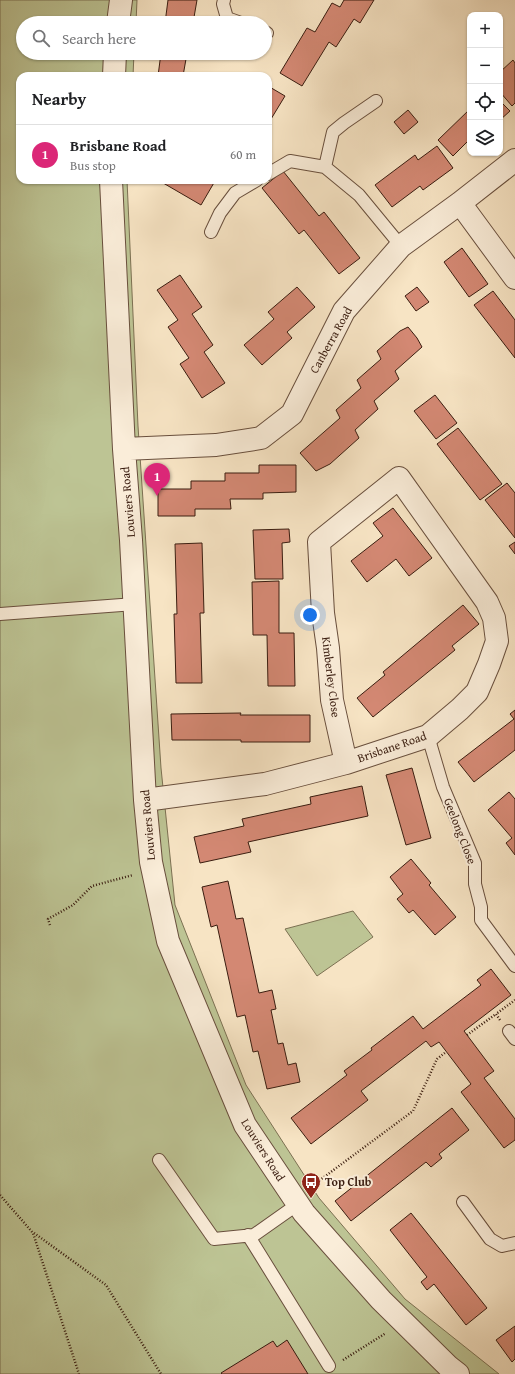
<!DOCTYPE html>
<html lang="en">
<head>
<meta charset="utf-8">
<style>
  body { margin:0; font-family:"Gentium Book Plus",serif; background:#f6f6f6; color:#202124 }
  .controls { position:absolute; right:12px; top:12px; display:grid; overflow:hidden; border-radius:8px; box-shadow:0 1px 3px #0004 }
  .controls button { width:36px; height:36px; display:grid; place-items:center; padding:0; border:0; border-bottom:1px solid #e0e0e0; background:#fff; color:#202124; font:20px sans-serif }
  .you { position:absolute; left:310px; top:615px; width:14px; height:14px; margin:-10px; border:3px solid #fff; border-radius:50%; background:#1a73e8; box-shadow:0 0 0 6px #1a73e833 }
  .badge { display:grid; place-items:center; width:26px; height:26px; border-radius:50%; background:#db2777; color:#fff; font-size:13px; font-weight:700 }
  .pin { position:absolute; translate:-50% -33px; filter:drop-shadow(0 1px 2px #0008) }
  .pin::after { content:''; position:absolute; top:21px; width:14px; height:12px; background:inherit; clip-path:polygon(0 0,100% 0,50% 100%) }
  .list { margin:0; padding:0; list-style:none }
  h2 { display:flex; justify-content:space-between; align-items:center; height:52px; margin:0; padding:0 16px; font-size:17px }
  h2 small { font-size:13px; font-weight:400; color:#757577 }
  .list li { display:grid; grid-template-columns:26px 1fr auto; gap:12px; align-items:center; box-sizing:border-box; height:60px; padding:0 16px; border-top:1px solid #e0e0e0 }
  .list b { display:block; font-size:15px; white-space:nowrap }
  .list p { margin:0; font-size:13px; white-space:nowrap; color:#757577 }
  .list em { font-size:13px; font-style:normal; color:#757577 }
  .icon { flex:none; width:22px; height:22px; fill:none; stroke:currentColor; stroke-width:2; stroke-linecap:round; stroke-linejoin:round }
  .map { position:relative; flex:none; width:515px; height:1374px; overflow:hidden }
  .search { position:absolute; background:#fff; box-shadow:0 1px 3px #0004; left:16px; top:16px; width:256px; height:44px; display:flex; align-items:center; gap:10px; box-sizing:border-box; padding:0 14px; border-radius:22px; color:#757577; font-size:15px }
  .panel { position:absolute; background:#fff; box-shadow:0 1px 3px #0004; left:16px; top:72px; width:256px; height:112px; border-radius:12px }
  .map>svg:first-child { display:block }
  .green { fill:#bdc494; stroke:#7c7052 }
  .building { fill:#d38873; stroke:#3a1d10 }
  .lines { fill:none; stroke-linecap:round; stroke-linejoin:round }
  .lane-casing { stroke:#694f3d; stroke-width:14 }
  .street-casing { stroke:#694f3d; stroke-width:24 }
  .path { stroke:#3a1d10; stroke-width:2.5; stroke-dasharray:1 2; stroke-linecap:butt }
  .lane { stroke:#faedd9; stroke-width:12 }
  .street { stroke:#faedd9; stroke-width:22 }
  .labels { text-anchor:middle; stroke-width:4; stroke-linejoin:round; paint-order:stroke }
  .street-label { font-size:12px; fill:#3a1d10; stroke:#faedd9 }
  .poi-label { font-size:12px; font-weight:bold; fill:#3a1d10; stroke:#faedd9; text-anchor:start }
</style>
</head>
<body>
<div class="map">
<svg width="515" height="1374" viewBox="0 0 515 1374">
  <rect width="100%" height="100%" fill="#f7e4c4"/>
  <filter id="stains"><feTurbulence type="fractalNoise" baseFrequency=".005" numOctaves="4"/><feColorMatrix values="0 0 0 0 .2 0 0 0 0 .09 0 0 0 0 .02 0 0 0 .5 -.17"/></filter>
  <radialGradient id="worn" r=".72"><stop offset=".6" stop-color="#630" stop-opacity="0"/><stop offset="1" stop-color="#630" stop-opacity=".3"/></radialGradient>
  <path class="green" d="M0,0H137L136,23H23V53H134L133,76H20V180H127L138,426L161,768L175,905L246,1085L319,1198L405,1299L499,1374H0Z
    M353,911L373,937L317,976L285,929Z"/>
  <path class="building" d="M168,0H197L193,23H165Z
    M344,0H374L360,23L354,19L336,47L329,42L302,86L280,73L307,28L315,32L332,3L340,7Z
    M161,53H189L188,59H186L183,76H158Z
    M513,60L515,63V103L512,106L500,92V72Z
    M268,86L285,96L268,124Z
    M500,101L510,111L500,120Z
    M470,109V139L453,156L438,140Z
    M408,110L418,122L404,134L394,122Z
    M437,146L453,168L423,190L420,186L392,207L375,185L415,155L418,160Z
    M283,171L319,216L324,212L360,258L339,274L304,230L299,234L262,188Z
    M158,180H214L215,181L201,205Z
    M462,248L488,284L469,297L444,262Z
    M180,275L202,307L192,314L213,345L204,352L225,383L202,398L180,364L189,358L168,327L178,320L157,290Z
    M297,287L315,307L287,332L292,338L262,365L244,345L274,319L268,312Z
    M417,287L429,302L416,311L405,296Z
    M493,291L515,320V358L474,305Z
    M408,327L417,338L422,347L395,371L399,379L374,401L378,409L355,430L359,438L330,464L316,471L300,453L340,418L336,410L361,388L357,380L381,359L377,351L400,331Z
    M435,395L457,423L436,439L414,411Z
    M458,428L502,484L480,500L437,444Z
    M259,465H296V492L263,493V499H230L231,509H195V516H158V489H191V481H225V473H259Z
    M507,483L515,493V538L485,500Z
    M393,508L432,558L409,576L396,559L367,582L351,561L383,536L373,523Z
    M289,529L290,542L282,543L283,579H255L253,530Z
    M515,542V554L509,546Z
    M202,543L204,613H200L202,683H176L174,614H177L175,544Z
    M279,581V633H294L295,686H268L267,635H253L252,582Z
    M463,605L479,624L452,646L455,650L373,717L357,698L385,675L383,672Z
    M515,710V750L474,782L458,762L514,719L510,714Z
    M241,713L240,715H310V742H241V740H172L171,714Z
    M412,768L431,838L406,845L386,775Z
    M362,786L368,816L248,842L251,852L200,863L194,837L244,826L242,819L311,804L310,797Z
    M509,792L515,799V855L506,843L512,838L488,810Z
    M411,859L431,883L429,885L456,917L435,935L413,910L409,913L397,899L403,894L390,877Z
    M228,881L236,919L243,918L259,993L272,990L276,1009L271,1010L278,1044L283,1043L288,1065L296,1063L300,1082L267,1089L258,1051L253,1052L245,1015L237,1017L217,925L211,927L202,887Z
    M491,969L511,995L464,1031L494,1071L484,1078L515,1119V1140L504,1148L461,1092L471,1084L439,1042L431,1047L426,1041L361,1091L368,1100L311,1144L291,1118L347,1075L344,1071L372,1050L371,1048L413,1016L423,1029L481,985L477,980Z
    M452,1108L469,1130L439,1154L442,1158L431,1167L426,1162L351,1221L335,1201Z
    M411,1213L487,1308L466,1325L434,1284L427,1290L421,1282L427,1277L390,1230Z
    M515,1326V1359L512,1362L496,1340Z
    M287,1340L308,1374H222L221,1373L273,1341L277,1347Z"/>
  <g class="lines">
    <g class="lane-casing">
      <path id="lane" d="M224,0L223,4L227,18L241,23
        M265,32L267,33
        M325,167L333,132L344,123L376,101
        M268,174L290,161L325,167L359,195L401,246
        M211,232L220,213L235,193L257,180
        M0,614L135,604
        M428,736L443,787L475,863V884L481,907V920L515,966
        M509,1031L515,1039
        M159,1160L214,1239L254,1235L298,1204
        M463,1202L490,1239L502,1246L515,1243
        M248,1235L329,1366"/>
    </g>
    <g class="street-casing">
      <path id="street" d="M118,23L121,0
        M114,76L115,53
        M111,180L124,449L131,540L145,800L151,862L168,941L245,1125L304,1213L381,1300L449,1367L458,1374
        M460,203L515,278
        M124,449L216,445L261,438L292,414L344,311L401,246L460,203L515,160
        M145,800L265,784L346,763L428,736L460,709L477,692L489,664L497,641L494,618L487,602L399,478L319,542L323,613L328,648L332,700L346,763"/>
    </g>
    <path class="path" d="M50,925L48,919L73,905L92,886L133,875
      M500,1020L496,1014L515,1000
      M467,1035L496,1014
      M312,1186L413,1111L437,1059L446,1052
      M0,1195L33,1233L79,1374
      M34,1233L106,1285L161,1374
      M343,1360L386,1333"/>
    <use href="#lane" class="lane"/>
    <use href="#street" class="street"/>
  </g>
  <defs>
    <g id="bus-pin" transform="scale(1)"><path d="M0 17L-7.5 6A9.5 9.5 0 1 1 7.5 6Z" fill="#8f2418" stroke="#faedd9"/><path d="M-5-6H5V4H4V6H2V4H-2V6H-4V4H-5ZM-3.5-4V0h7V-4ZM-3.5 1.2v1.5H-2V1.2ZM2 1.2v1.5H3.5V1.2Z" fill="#fff"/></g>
  </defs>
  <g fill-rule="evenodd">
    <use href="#bus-pin" x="311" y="1182"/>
  </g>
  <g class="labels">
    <g class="street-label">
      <text transform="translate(331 340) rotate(-61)" y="4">Canberra Road</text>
      <text transform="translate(128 502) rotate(-95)" y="4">Louviers Road</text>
      <text transform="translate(331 677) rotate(83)" y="4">Kimberley Close</text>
      <text transform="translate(392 747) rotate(-19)" y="4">Brisbane Road</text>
      <text transform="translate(148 825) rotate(-95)" y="4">Louviers Road</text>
      <text transform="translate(460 831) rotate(69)" y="4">Geelong Close</text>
      <text transform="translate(263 1150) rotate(58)" y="4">Louviers Road</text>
    </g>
    <g class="poi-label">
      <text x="325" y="1186">Top Club</text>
    </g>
  </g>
  <rect width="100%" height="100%" filter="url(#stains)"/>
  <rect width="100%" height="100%" fill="url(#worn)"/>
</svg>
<div class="controls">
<button>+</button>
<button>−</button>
<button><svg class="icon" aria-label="locate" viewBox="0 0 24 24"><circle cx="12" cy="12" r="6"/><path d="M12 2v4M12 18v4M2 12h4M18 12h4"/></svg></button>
<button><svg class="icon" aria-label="layers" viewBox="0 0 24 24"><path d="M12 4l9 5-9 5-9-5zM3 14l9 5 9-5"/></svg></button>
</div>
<div class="you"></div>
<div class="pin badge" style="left:157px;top:496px">1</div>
<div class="search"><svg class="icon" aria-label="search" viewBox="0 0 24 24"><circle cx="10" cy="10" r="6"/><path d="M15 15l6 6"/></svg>Search here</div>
<section class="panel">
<h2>Nearby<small></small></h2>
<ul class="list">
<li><span class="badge">1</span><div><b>Brisbane Road</b><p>Bus stop</p></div><em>60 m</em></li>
</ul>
</section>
</div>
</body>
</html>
